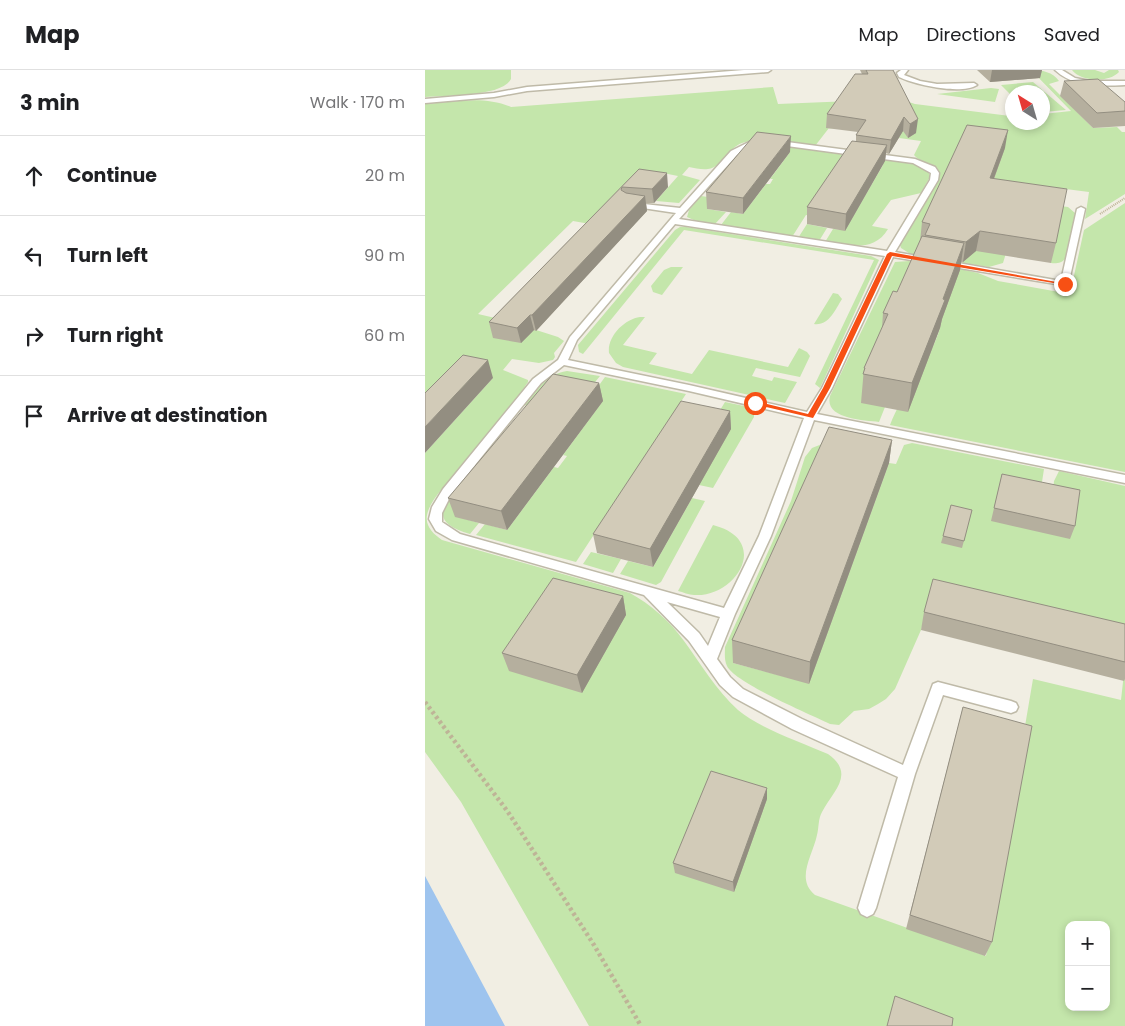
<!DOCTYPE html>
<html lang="en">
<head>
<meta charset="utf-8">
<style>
  body { margin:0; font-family:Poppins,sans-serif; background:#f2f2f2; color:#202124 }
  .controls { position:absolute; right:15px; bottom:15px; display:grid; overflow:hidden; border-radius:10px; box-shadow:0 2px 8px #0003 }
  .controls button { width:45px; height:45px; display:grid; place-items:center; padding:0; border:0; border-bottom:1px solid #e0e0e0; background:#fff; color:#202124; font:25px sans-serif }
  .compass { position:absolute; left:580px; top:15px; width:45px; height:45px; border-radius:50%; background:#fff; box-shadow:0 2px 8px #0003; rotate:323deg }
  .stop { position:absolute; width:15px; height:15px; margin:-11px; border:4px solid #f75014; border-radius:50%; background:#fff }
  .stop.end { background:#f75014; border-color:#fff; box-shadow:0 1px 5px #0008 }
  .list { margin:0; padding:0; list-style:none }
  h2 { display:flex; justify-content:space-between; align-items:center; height:65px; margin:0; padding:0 20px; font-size:21px }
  h2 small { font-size:16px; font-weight:400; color:#757577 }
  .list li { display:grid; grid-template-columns:32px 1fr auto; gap:15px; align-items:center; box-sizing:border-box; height:80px; padding:0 20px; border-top:1px solid #e0e0e0 }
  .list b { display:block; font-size:19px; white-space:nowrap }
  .list em { font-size:16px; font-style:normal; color:#757577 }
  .icon { flex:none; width:28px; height:28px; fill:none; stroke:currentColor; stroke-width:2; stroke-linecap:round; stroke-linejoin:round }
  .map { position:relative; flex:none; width:700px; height:956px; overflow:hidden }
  header { display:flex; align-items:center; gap:30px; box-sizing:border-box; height:70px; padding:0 25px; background:#fff; border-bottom:1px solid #e0e0e0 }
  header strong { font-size:24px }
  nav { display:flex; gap:28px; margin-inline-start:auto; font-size:18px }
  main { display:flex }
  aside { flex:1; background:#fff }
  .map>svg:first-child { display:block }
  .green { fill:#c4e6ab; fill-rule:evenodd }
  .water { fill:#9ec4ee }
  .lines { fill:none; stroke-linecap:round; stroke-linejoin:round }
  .lane-casing { stroke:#bfbaa8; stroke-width:3 }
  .path-far1 { stroke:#beb497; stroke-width:2; stroke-dasharray:1 1; stroke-linecap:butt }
  .path { stroke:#beb497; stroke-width:4.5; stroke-dasharray:3 3; stroke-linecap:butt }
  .lane { fill:#fff; fill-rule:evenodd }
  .wall { fill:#b5af9e }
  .shaded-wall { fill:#938e81 }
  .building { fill:#d2cbb8; stroke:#938e81 }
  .route { fill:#f75014 }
</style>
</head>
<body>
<header>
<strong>Map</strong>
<nav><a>Map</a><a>Directions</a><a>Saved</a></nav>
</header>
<main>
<aside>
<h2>3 min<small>Walk · 170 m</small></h2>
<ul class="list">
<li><svg class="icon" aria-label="ahead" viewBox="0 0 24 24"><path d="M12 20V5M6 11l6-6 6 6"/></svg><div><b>Continue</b></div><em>20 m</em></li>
<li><svg class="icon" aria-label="left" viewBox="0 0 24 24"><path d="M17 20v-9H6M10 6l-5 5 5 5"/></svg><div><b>Turn left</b></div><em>90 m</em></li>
<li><svg class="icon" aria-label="right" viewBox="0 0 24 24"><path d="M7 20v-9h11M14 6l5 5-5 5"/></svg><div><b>Turn right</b></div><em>60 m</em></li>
<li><svg class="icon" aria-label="arrive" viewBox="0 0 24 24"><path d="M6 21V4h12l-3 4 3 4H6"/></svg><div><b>Arrive at destination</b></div></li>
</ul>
</aside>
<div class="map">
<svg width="700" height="956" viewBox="0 0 700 956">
  <rect width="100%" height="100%" fill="#f1eee3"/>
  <path class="green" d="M0,0H86V9C77,27 19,25 0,27Z
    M606,0C617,0 628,2 634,11L624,14L668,58L692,57L697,62H700V124L660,149L664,122L602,114L578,193L564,197L487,185L476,178L475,175L513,111L515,104C512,92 496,94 489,85L496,71L474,68L477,61L401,58H404L390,76C367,73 340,65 317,73C303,78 298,97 283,99C277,100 270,98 264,97L257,105L275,110L254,133L231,131L253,106L238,103L176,156L148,151L53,244L83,251L133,267L139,271L129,283L130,287L128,290L114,293L87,289L78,300L103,310V312C82,344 57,372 33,401C23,413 5,429 2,445C0,456 8,464 17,470L205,523C225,534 245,551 259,571C276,594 291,620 313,640C334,658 376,672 403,684C431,704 408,721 397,742C393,749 394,757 392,765C388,785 370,809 390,825L561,886L608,609L696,630L700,594V956H523L468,935L462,956H164L36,732L0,682V383L68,308L0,349V34C29,32 59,25 86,37L348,17L353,34L475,29L490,34L585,46L587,39L588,52H618V44L646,41ZM644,855H681V937H644Z
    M647,0H670L679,3L684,0H693L694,2C684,13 656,12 647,0Z
    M608,12L641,40L618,42V22H588L587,26L576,15Z
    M566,18L574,19L570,32L512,24Z
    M358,76L421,85L387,146L381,145L367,167L296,155L306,142L318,144L341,114H345L348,109H345L365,82Z
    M447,88L486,93L503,100L505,107L496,123L466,130L447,156L463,159C449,183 423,175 400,172L408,159L420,160L458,95Z
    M276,126L290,128L282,139L301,142L290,154L271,151L262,147L264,140Z
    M700,133V402L465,355C478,321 505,292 515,258L460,337L454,352C438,350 399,349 405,326L470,192L484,191L535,199L553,203L573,211L645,224L659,160Z
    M629,135L643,137L650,143L641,188C637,193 631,194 626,193Z
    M382,154L402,158L394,171L373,168Z
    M255,157H261L446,186L454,190L395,318L390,314L449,190L259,160L158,284L154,282L153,275L250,160Z
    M246,197H258L237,225L228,222L226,216L239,200Z
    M408,223L413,224L417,229C410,240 404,256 389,254Z
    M215,247H220L198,275L232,283L224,294L267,304L284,280L363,297L374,278L382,282L385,286L375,307L331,298L327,306L347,311L349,307L372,312L360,333L198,297L191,293L184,283C182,266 200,249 215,247Z
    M142,301L175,306L158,327L118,339L99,335C112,319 121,304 142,301Z
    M180,307L261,324L151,492L51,465L60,454L82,460L129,397L133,398L142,386L138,385L177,332L164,329Z
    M300,332L319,336L329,344V347L288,418L274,415L286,355Z
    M487,373L619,399L615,425L627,428L629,411L634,401L700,416V575L505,528L496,560L470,619L461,629L453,634L444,639L429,641L414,655L405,654C385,644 310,613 302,596C299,590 300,583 300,577L366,431L380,387L387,378L397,374L308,593L384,613L464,393L471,394L479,375Z
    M32,418L30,446L54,453L45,464C12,454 11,443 32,418Z
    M267,428L280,431L236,512L231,515L195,504L203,491L228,497Z
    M288,455C347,470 311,528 269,525C264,525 258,522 253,521Z
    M166,482L196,489L188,503L158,494Z"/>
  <path class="water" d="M0,806L80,956H0Z"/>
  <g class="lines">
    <g class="lane-casing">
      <path id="lane" d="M319,0H346L343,2L102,21L69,27L0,33V29L69,23L102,17Z
        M476,0H483L479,5L495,11L512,14L549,13L552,15C536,25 491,15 474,7L472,3Z
        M630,0H637L650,8L665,11H700V15C676,16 649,18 630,0Z
        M347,70L490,89L510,97L514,103L513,110L470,182L636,211L652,139L656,137L660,139L643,216L468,187L407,318L392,344L700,405V413L389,350L346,466L310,544L292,589L305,607L318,619L377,649L478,695L508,614L513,612L586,631L591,633L593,637L591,641L586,643L518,625L490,704L451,838L448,844L442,847L436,844L433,838L473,707L367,659L308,627L295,615L264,571L219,525L27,470L11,461L4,449L7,437L18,419L108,309L133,290L145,267L251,143L204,136L200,134L201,132L255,138L306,81L324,72ZM347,74L488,93L506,103L505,110L462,181L254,149L312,85L328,76ZM250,154L460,186L397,318L382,342L264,315L143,290L152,270ZM139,295L264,321L379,348L334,466L299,538L35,464L17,452V443L26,425L116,313ZM242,532L295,547L283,576L274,563Z"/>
    </g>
    <path class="path-far1" d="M675,144L700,128"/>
    <path class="path" d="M0,632L83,742L169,875L216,956"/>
    <use href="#lane" class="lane"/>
  </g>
  <path class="wall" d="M435,0H468L491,63L483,68L478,61L464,84L461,83L460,91L420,161L382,154V137L431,71V65L433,62L401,58L402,44L437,4Z
    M552,0H617L615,8L565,12Z
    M639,11L700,32V56L668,58L635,26Z
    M580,78L569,109L631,173L626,193L551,181L538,192H536L535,200L517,249L515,258L483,342L436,333L439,298L457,258L458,243L472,222L495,172L497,152Z
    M365,82L318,144L282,139L281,122Z
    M214,99L243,117L229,133H221L222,141L111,261L109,260L96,273L68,268L64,252Z
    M174,313L178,331L82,460L30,447L23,428Z
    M305,341L306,359L228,497L172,483L168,464Z
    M467,370L464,393L384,614L308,593L307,570Z
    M577,404L650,456L645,469L566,451Z
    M547,440L537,478L516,473L518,466Z
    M198,526L201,545L157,623L84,601L77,583Z
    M499,542L700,554V609L699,611L496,560Z
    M538,637L567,872L560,886L481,859Z
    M342,729L309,822L250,803L248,793Z"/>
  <path class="shaded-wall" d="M567,0H617L615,8L565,12Z
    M479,47L478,61L464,84L466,70Z
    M493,49L491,63L483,68L485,54Z
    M583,60L580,78L562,127L565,108Z
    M366,66L365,82L318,144V128Z
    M462,75L460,91L420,161L421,144Z
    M242,103L243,117L229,133L227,119Z
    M220,126L222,141L111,261L107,245Z
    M555,161L551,181L538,192L541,172Z
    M539,173L535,200L517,249L515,258L483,342L487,313Z
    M105,245L109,260L96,273L92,258Z
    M63,290L68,308L0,383V357Z
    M174,313L178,331L82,460L76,441Z
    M305,341L306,359L228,497L225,479Z
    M467,370L464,393L384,614L385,592Z
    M198,526L201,545L157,623L152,605Z
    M342,718V729L309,822L308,812Z"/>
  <path class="building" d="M441,0H468L493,49L485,54L479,47L466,70L431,65L441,50L402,44L430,4H443Z
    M673,9L700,32V41L672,43L639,11Z
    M542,55L583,60L565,108L642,119L631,173L555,161L541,172L500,165L505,154L497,152Z
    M332,62L366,66L318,128L281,122Z
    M427,71L462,75L421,144L382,137Z
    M214,99L242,103L227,119L197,117L196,120L201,123L220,126L107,245H105L92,258L64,252Z
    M497,166L539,173L518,229L520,230L487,313L438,304L440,298H439L463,244L458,243L468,221L472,222Z
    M38,285L63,290L0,357V323Z
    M128,304L174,313L76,441L23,428Z
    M256,331L305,341L225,479L168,464Z
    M404,357L467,370L385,592L307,570Z
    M577,404L655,420L650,456L569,438Z
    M526,435L547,440L539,471L518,466Z
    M128,508L198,526L152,605L77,583Z
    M508,509L700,554V592L499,542Z
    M538,637L607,656L567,872L485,845Z
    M286,701L342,718L308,812L248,793Z
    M470,926L528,948L527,956H462Z"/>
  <path class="route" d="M465,182L643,214L640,215L467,186L405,318L388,348L328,334V331H330L383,344L398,318L462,184Z"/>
</svg>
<div class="controls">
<button>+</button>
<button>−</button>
</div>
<svg class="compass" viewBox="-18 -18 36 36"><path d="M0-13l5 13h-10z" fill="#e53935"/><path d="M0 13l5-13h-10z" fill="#757577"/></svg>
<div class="stop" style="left:330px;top:333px"></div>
<div class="stop end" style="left:640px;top:214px"></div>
</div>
</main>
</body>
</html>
